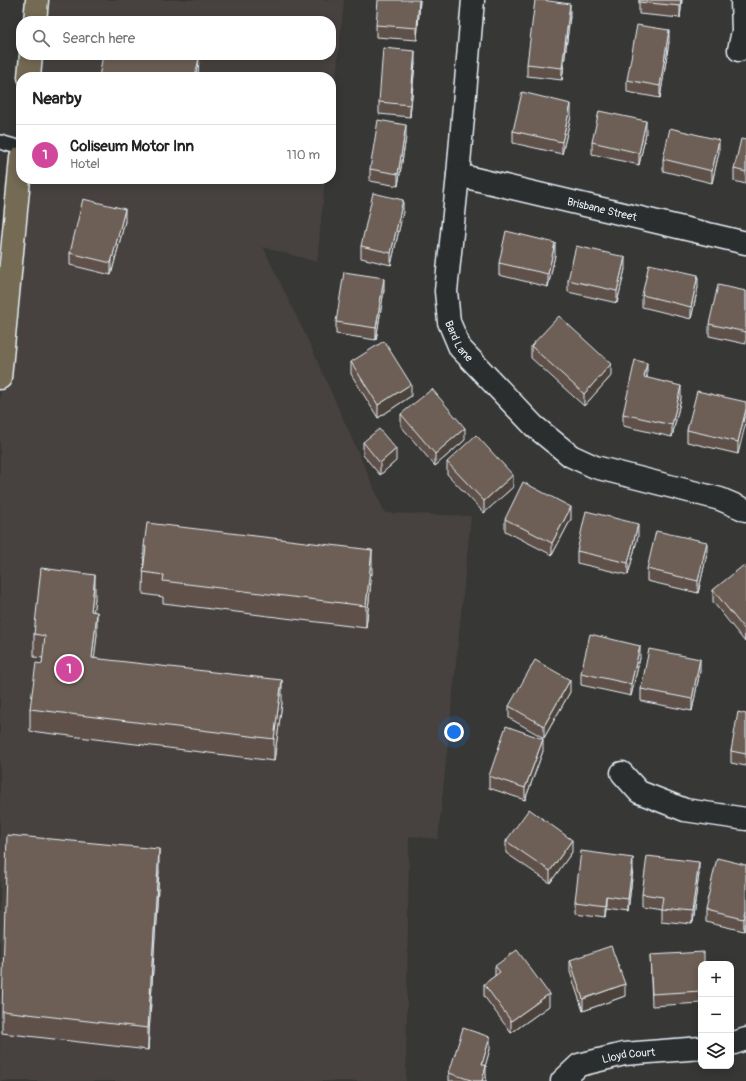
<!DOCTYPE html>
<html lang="en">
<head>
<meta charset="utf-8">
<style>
  body { margin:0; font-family:Pangolin,sans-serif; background:#f6f6f6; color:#222 }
  .controls { position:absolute; right:12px; bottom:12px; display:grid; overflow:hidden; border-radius:8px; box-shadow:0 2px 10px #0003 }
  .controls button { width:36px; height:36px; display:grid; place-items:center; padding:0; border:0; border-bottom:1px solid #e0e0e0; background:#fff; color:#222; font:20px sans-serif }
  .you { position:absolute; left:454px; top:732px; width:14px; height:14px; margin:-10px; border:3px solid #fff; border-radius:50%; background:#1a73e8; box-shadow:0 0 0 6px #1a73e833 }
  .badge { display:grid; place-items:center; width:26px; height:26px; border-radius:50%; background:#111827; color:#fff; font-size:13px; font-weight:700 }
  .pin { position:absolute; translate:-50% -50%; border:2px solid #fff; box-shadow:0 1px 4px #0006 }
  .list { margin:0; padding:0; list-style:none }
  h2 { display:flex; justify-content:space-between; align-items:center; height:52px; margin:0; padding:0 16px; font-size:17px }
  h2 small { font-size:13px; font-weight:400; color:#767676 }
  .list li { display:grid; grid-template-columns:26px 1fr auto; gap:12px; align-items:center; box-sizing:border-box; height:60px; padding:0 16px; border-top:1px solid #e0e0e0 }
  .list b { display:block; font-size:15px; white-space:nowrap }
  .list p { margin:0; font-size:13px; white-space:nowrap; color:#767676 }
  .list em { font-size:13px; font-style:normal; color:#767676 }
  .icon { flex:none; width:22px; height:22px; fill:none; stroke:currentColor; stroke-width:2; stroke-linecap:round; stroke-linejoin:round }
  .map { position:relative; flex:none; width:746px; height:1081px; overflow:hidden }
  .search { position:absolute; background:#fff; box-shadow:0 2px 10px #0003; left:16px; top:16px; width:320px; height:44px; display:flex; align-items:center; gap:10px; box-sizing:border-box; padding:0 14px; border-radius:16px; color:#767676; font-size:15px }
  .panel { position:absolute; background:#fff; box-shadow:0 2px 10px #0003; left:16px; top:72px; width:320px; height:112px; border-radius:16px }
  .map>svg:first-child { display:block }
  .built { fill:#47433f }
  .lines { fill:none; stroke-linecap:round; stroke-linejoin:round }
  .lane-casing { stroke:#e8f1f8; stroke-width:16 }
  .street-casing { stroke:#e8f1f8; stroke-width:25 }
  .primary-casing { stroke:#e8f1f8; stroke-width:25 }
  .lane { stroke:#2a2d2e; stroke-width:13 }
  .street { stroke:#2a2d2e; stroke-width:22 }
  .primary { stroke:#756b52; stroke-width:22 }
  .wall { fill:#5e5148; stroke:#e8f1f8 }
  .shaded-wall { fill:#4c423b; stroke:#e8f1f8 }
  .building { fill:#6d5e54; stroke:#e8f1f8 }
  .labels { text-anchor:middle; stroke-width:3; stroke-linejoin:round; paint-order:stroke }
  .street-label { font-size:11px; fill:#e8f1f8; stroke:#2a2d2e }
</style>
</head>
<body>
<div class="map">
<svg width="746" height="1081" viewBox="0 0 746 1081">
  <rect width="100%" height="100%" fill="#373736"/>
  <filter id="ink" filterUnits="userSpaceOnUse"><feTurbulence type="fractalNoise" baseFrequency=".025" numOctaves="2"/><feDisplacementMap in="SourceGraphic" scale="8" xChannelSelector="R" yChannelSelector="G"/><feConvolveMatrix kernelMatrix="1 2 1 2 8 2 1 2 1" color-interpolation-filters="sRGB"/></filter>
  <g filter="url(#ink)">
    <path class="built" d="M39,0H344L331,126V77H31L34,55H331V21H37Z
      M22,179H325L317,262L263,247L312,349L385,513L471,516L438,839L409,836L406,1081H0V400Z"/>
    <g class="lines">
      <g class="lane-casing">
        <path id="lane" d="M0,142L21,148"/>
      </g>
      <g class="street-casing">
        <g id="street">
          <path id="s1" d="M473,0L458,175L446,291L449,322L460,348L534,426L571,456L595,467L720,499L746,510"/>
          <path d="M739,50L743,31L742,0"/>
          <path id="s2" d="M458,175L746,243"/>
          <path d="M622,773L639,792L685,810L746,819"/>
          <path d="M731,1044L746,1039"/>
          <path id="s3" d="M562,1081L579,1065L624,1054L701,1048"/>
        </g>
      </g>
      <g class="primary-casing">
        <path id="primary" d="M35,21L37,0
          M29,77L31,55
          M0,378L21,158"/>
      </g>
      <use href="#lane" class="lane"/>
      <use href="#street" class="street"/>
      <use href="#primary" class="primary"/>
    </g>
    <path class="wall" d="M420,0L417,40L376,37V25Z
      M639,0H682L680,18L639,14Z
      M570,16L562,80L527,76V64Z
      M669,42L660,98L627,92V80Z
      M415,63L410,117L379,114V102Z
      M571,116L562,154L513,143V131Z
      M646,133L639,165L592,154V142Z
      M406,137L398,186L370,181V169Z
      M746,140V184L734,181V169Z
      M719,152L712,183L663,171V159Z
      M403,212L391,265L361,258V246Z
      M125,221L111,275L70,265V253Z
      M555,255L548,287L499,275V263Z
      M625,269L617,303L568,292V280Z
      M698,287L691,319L642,307V295Z
      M384,290L376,340L336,334V322Z
      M746,291V344L709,336V324Z
      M531,346L611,376L584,406L531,358Z
      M351,362L411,396L378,418L351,374Z
      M647,375V378L681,398L672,437L623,426V414Z
      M746,402L738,454L687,442V430Z
      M401,414L465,440L435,466L401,426Z
      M363,442L396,461L380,475L363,455Z
      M447,462L513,487L484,513L447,474Z
      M505,519H571L552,555L505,531Z
      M638,536L628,575L577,563V551Z
      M144,546L372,572L366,628L163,603V597L143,594Z
      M707,554L698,593L647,581V569Z
      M746,568L745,642L713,602V590Z
      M95,598L93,612L97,634L94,658L282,703L274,761L30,731V709L42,664L43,658L34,657V634Z
      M640,658L631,696L581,685V673Z
      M700,671L692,711L641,701V689Z
      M570,692L544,738L509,718V706Z
      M746,714V766L731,763V751Z
      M543,751L525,800L489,788V776Z
      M506,841L572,852L550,883L506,853Z
      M746,865L744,931L705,922V910Z
      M633,870L628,911L606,908L605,917L575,913V901Z
      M159,871L148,1050L2,1033V1011Z
      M699,874L692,924L661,921V909L642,906V894Z
      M650,955L701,964V1003L652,1006Z
      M570,960L625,996L583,1011L570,972Z
      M495,966L549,1006L511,1033L484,996V984L495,976Z
      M490,1049L485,1066L486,1078V1081H449V1073Z"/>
    <path class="shaded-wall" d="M419,0H420L417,40V28Z
      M681,0H682L680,18V6Z
      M570,4V16L562,80V68Z
      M669,30V42L660,98V86Z
      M415,51V63L410,117V105Z
      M199,58L198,77H195Z
      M571,104V116L562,154V142Z
      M646,121V133L639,165V153Z
      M406,125V137L398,186V174Z
      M719,140V152L712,183V171Z
      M403,200V212L391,265V253Z
      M125,209V221L111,275V263Z
      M555,243V255L548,287V274Z
      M625,257V269L617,303V291Z
      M698,275V287L691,319V307Z
      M384,278V290L376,340V328Z
      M647,363V375L644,389V377Z
      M611,364V376L584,406V394Z
      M411,384V396L378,418V405Z
      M681,386V398L672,437V425Z
      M746,409V422L738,454V442Z
      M465,428V440L435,466V454Z
      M396,449V461L380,475V463Z
      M513,475V487L484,513V501Z
      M571,507V519L552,555V543Z
      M638,524V536L628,575V563Z
      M707,542V554L698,593V581Z
      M372,550V572L366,628V606Z
      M95,575V598L91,634V611Z
      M97,612V634L92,680V658Z
      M746,629V641L745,642V630Z
      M640,646V658L631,696V684Z
      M700,659V671L692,711V699Z
      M282,680V703L274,761V739Z
      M570,680V692L544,738V726Z
      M543,739V751L525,800V788Z
      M572,840V852L550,883V871Z
      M159,849V871L148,1050V1028Z
      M633,858V870L628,911V899Z
      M699,862V874L692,924V912Z
      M606,896V908L605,917V905Z
      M746,910V922L744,931V919Z
      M625,984V996L583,1011V999Z
      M549,994V1006L511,1033V1021Z
      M490,1037V1049L482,1077V1064Z
      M486,1066V1081H482Z"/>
    <path class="building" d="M378,0H419L417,28L376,25Z
      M535,0H542L570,4L562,68L527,64Z
      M639,0H681L680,6L639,2Z
      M637,25L669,30L660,86L627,80Z
      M383,48L415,51L410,105L379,102Z
      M103,55H181L199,58L195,77H99Z
      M522,92L571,104L562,142L513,131Z
      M599,111L646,121L639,153L592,142Z
      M378,120L406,125L398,174L370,169Z
      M670,128L719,140L712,171L663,159Z
      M741,139L746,140V172L734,169Z
      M373,193L403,200L391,253L361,246Z
      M83,199L125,209L111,263L70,253Z
      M506,231L555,243L548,274L499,263Z
      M576,246L625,257L617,291L568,280Z
      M649,264L698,275L691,307L642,295Z
      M344,272L384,278L376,328L336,322Z
      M718,285L746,291V332L709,324Z
      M559,316L611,364L584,394L531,346Z
      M384,341L411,384L378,405L351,362Z
      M635,360L647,363L644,377L681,386L672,425L623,414Z
      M432,389L465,428L435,454L401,414Z
      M697,391L746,402V409L738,442L687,430Z
      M379,429L396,449L380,463L363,442Z
      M476,435L513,475L484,501L447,462Z
      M523,482L571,507L552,543L505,519Z
      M586,511L638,524L628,563L577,551Z
      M147,523L372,550L366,606L163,581L164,575L143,572L146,547L144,546Z
      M656,531L707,542L698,581L647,569Z
      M744,565L746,568V629L745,630L713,590Z
      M41,568L95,575L91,611L97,612L92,658L282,680L274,739L30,709L36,663L42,664L45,636L34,634Z
      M590,634L640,646L631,684L581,673Z
      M649,649L700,659L692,699L641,689Z
      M535,660L570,680L544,726L509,706Z
      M738,712L746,714V754L731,751Z
      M506,726L543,739L525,788L489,776Z
      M529,809L572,840L550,871L506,841Z
      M7,835L159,849L148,1028L2,1011Z
      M581,851L633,858L628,899L606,896L605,905L575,901Z
      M647,856L699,862L692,912L661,909L663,897L642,894Z
      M717,858L746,865V910L744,919L705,910Z
      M611,946L625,984L583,999L570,960Z
      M517,950L549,994L511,1021L484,984L500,972L495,966Z
      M704,952V964H701V991L652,994L650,955Z
      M463,1028L490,1037L482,1064L486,1066L482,1081H474L449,1073Z"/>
  </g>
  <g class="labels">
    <g class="street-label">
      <text dy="4" stroke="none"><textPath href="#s2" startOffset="148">Brisbane Street</textPath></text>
      <text dy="4" stroke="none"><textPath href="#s1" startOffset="345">Bard Lane</textPath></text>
      <text dy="4" stroke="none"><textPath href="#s3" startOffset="74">Lloyd Court</textPath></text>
    </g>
  </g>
</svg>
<div class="controls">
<button>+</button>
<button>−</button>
<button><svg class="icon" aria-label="layers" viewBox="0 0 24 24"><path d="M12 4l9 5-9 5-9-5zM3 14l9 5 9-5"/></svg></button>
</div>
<div class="you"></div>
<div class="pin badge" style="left:69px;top:669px;background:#d1479c">1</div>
<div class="search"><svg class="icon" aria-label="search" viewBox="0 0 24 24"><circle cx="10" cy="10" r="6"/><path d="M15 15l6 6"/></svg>Search here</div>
<section class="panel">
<h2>Nearby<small></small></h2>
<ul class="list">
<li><span class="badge" style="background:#d1479c">1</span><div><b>Coliseum Motor Inn</b><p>Hotel</p></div><em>110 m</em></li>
</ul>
</section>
</div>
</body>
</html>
